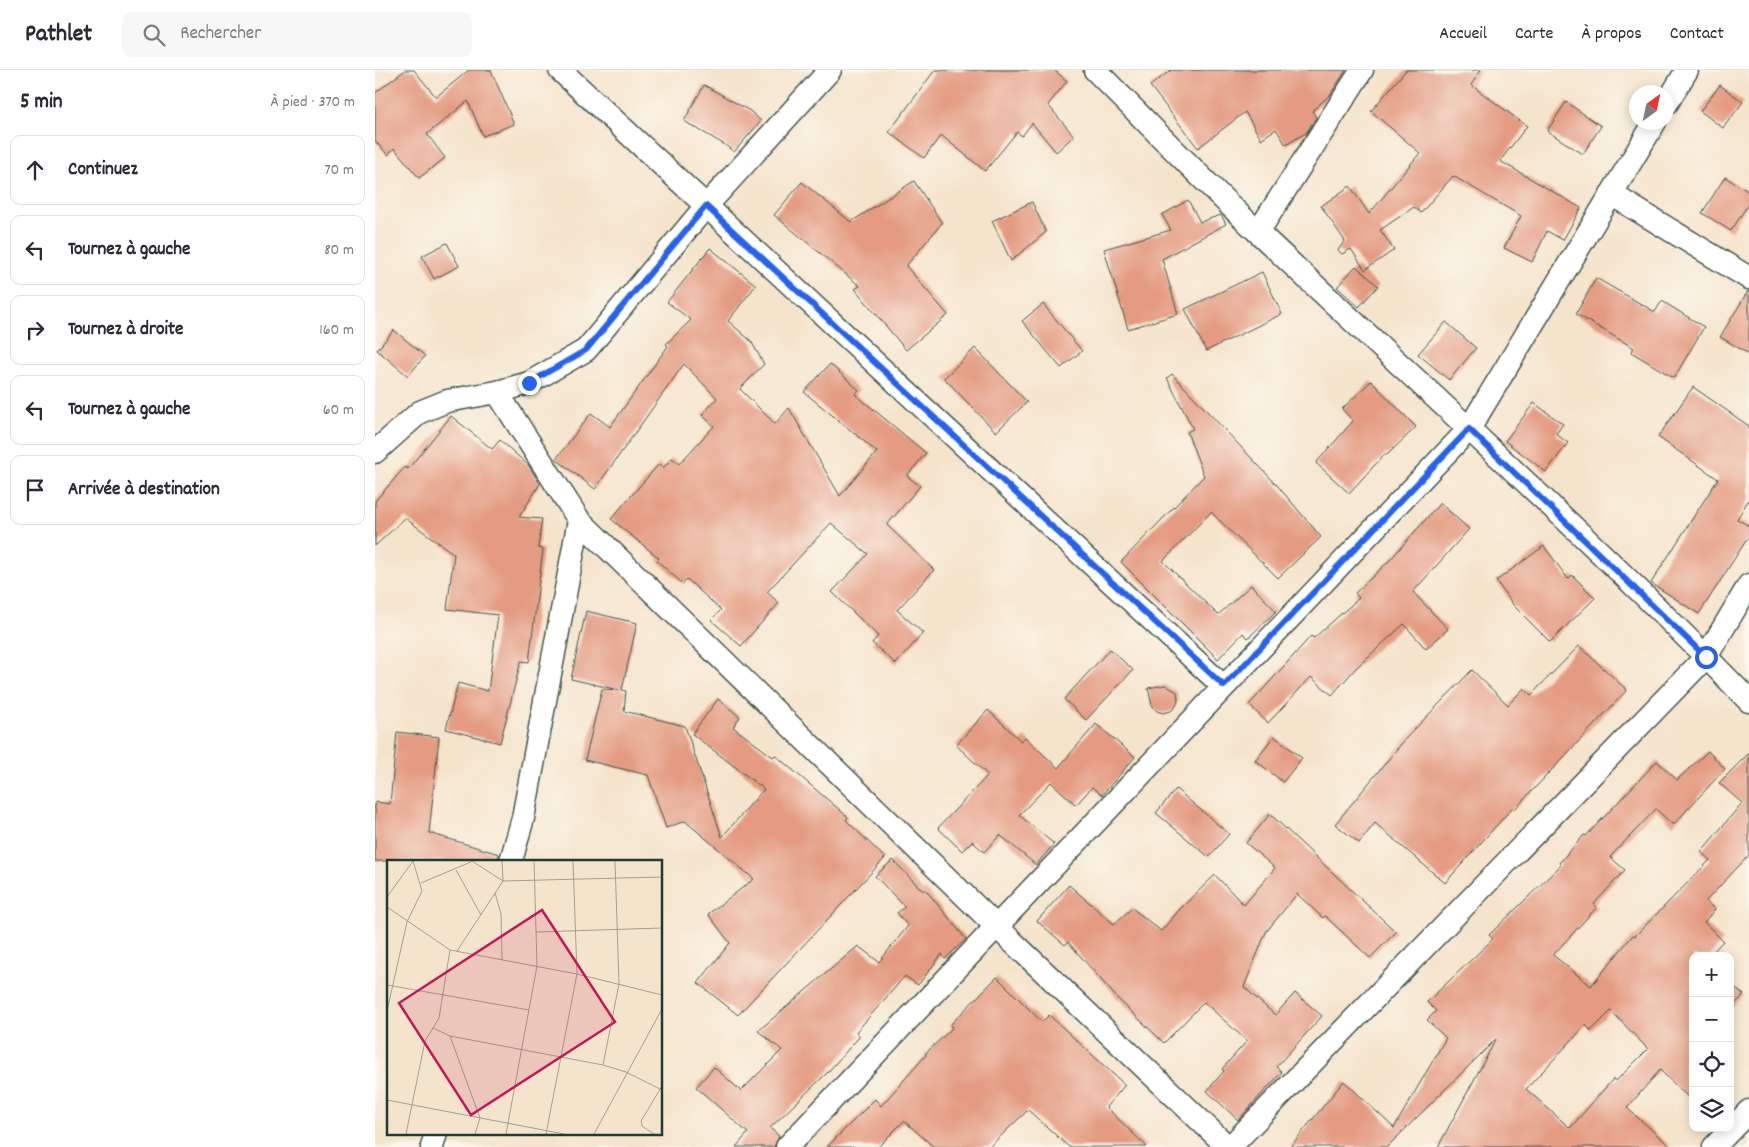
<!DOCTYPE html>
<html lang="fr">
<head>
<meta charset="utf-8">
<style>
  body { margin:0; font-family:Dekko,sans-serif; background:#f7f7f7; color:#2b2b33 }
  .controls { position:absolute; right:15px; bottom:15px; display:grid; overflow:hidden; border-radius:10px; box-shadow:0 2px 12px #0003 }
  .controls button { width:45px; height:45px; display:grid; place-items:center; padding:0; border:0; border-bottom:1px solid #e1e1e2; background:#fff; color:#2b2b33; font:25px sans-serif }
  .compass { position:absolute; left:1254px; top:15px; width:45px; height:45px; border-radius:50%; background:#fff; box-shadow:0 2px 12px #0003; rotate:33deg }
  .stop { position:absolute; width:15px; height:15px; margin:-11px; border:4px solid #2563eb; border-radius:50%; background:#fff }
  .stop.end { background:#2563eb; border-color:#fff; box-shadow:0 1px 5px #0008 }
  .list { margin:0; padding:0; list-style:none }
  h2 { display:flex; justify-content:space-between; align-items:center; height:65px; margin:0; padding:0 20px; font-size:21px }
  h2 small { font-size:16px; font-weight:400; color:#7c7c81 }
  .list li { display:grid; grid-template-columns:32px 1fr auto; gap:15px; align-items:center; box-sizing:border-box; height:70px; margin:0 10px 10px; padding:0 10px; border:1px solid #e1e1e2; border-radius:10px }
  .list b { display:block; font-size:19px; white-space:nowrap }
  .list em { font-size:16px; font-style:normal; color:#7c7c81 }
  .icon { flex:none; width:28px; height:28px; fill:none; stroke:currentColor; stroke-width:2; stroke-linecap:round; stroke-linejoin:round }
  .map { position:relative; flex:none; width:1374px; height:1077px; overflow:hidden }
  header { display:flex; align-items:center; gap:30px; box-sizing:border-box; height:70px; padding:0 25px; background:#fff; border-bottom:1px solid #e1e1e2 }
  header strong { font-size:24px }
  nav { display:flex; gap:28px; margin-inline-start:auto; font-size:18px }
  .search { width:350px; height:45px; background:#f7f7f7; display:flex; align-items:center; gap:12px; box-sizing:border-box; padding:0 18px; border-radius:10px; color:#7c7c81; font-size:19px }
  main { display:flex }
  aside { flex:1; background:#fff }
  .map>svg:first-child { display:block }
  .building { fill:#e49b82; fill-rule:evenodd }
  .lines { fill:none; stroke-linecap:round; stroke-linejoin:round }
  .street-casing { stroke:#3f564b; stroke-width:25 }
  .street { stroke:#fff; stroke-width:22 }
  .route { stroke:#2563eb; stroke-width:6 }
  .inset-road { fill:none; stroke:#9fa18f; stroke-width:1 }
  .view { fill:#c2185b; fill-opacity:0.15; stroke:#c2185b; stroke-width:2.5 }
  .inset-edge { fill:none; stroke:#1f3d34; stroke-width:2.5 }
</style>
</head>
<body>
<header>
<strong>Pathlet</strong>
<div class="search"><svg class="icon" aria-label="search" viewBox="0 0 24 24"><circle cx="10" cy="10" r="6"/><path d="M15 15l6 6"/></svg>Rechercher</div>
<nav><a>Accueil</a><a>Carte</a><a>À propos</a><a>Contact</a></nav>
</header>
<main>
<aside>
<h2>5 min<small>À pied · 370 m</small></h2>
<ul class="list">
<li><svg class="icon" aria-label="ahead" viewBox="0 0 24 24"><path d="M12 20V5M6 11l6-6 6 6"/></svg><div><b>Continuez</b></div><em>70 m</em></li>
<li><svg class="icon" aria-label="left" viewBox="0 0 24 24"><path d="M17 20v-9H6M10 6l-5 5 5 5"/></svg><div><b>Tournez à gauche</b></div><em>80 m</em></li>
<li><svg class="icon" aria-label="right" viewBox="0 0 24 24"><path d="M7 20v-9h11M14 6l5 5-5 5"/></svg><div><b>Tournez à droite</b></div><em>160 m</em></li>
<li><svg class="icon" aria-label="left" viewBox="0 0 24 24"><path d="M17 20v-9H6M10 6l-5 5 5 5"/></svg><div><b>Tournez à gauche</b></div><em>60 m</em></li>
<li><svg class="icon" aria-label="arrive" viewBox="0 0 24 24"><path d="M6 21V4h12l-3 4 3 4H6"/></svg><div><b>Arrivée à destination</b></div></li>
</ul>
</aside>
<div class="map">
<svg width="1374" height="1077" viewBox="0 0 1374 1077">
  <rect width="100%" height="100%" fill="#fbf7ec"/>
  <filter id="ink" filterUnits="userSpaceOnUse"><feTurbulence type="fractalNoise" baseFrequency=".02" numOctaves="2"/><feDisplacementMap in="SourceGraphic" scale="10" xChannelSelector="R" yChannelSelector="G"/><feConvolveMatrix kernelMatrix="1 2 1 2 8 2 1 2 1" color-interpolation-filters="sRGB"/></filter>
  <filter id="wash" filterUnits="userSpaceOnUse"><feTurbulence type="fractalNoise" baseFrequency=".0096" numOctaves="4" result="noise"/><feDisplacementMap in="SourceGraphic" scale="20" xChannelSelector="R" yChannelSelector="G"/><feGaussianBlur stdDeviation="1.12" result="paint"/><feColorMatrix in="noise" values="0 0 0 0 0 0 0 0 0 0 0 0 0 0 0 0 0 1.4 0 .05"/><feComposite in="paint" operator="in"/></filter>
  <g filter="url(#wash)">
    <rect width="100%" height="100%" fill="#f5e4cc"/>
    <g id="blocks">
      <path class="building" d="M30,0H39L61,27L94,0H116L139,54L108,66L93,31L52,64L70,88L44,108L19,78L13,85L0,71V23Z
        M560,0H679L692,11L673,35L699,66L681,82L657,53L647,66L642,62L610,101L566,65L549,88L514,62Z
        M796,0H971L955,25L937,41L941,47L932,62L911,75L901,59L886,69L870,42L823,78L775,16Z
        M1031,0H1106L1096,15L1152,56L1125,91L1206,138L1188,170L1172,161L1157,192L1129,178L1146,146L1078,106L1046,143L1039,137L1005,160L1019,180L990,200L976,179L967,184L963,180L970,171L946,136L975,116L994,144L1045,83L996,41Z
        M329,15L375,41L386,51L359,82L350,75L309,51Z
        M1345,15L1368,32L1348,58L1325,41Z
        M1191,32L1226,56L1208,84L1172,61Z
        M1350,107L1374,122V133L1356,161L1327,143Z
        M539,111L567,153L531,196L573,245L531,280L480,219L485,216L399,145L427,112L476,152Z
        M813,130L825,152L846,145L851,154L787,189L803,244L753,259L729,179L796,160L787,145Z
        M657,132L671,162L636,191L617,151Z
        M72,173L84,196L59,209L47,186Z
        M335,178L381,215L353,251L376,271L389,294L365,319L400,354L414,338L465,426L502,382L429,322L455,294L484,320L480,324L551,383L532,406L545,416L512,455L559,500L522,540L548,563L521,594L497,573L503,566L457,522L493,484L456,453L392,522L404,533L366,576L336,550L346,540L312,509L308,514L282,491L284,488L236,449L284,394L288,398L297,388L304,394L339,356L327,345L342,328L309,294L220,419L181,389L216,343L235,357L293,276L291,274L316,250L292,232Z
        M981,196L1003,216L984,237L962,217Z
        M887,202L907,244L831,281L810,239Z
        M1221,208L1280,242L1287,231L1329,257L1299,308L1256,282L1259,278L1201,244Z
        M1373,221H1374V284L1345,267Z
        M668,234L707,281L686,298L647,251Z
        M1071,252L1101,278L1074,310L1043,284Z
        M19,260L50,286L33,306L2,280Z
        M600,278L652,332L621,362L569,308Z
        M797,304L901,414L946,467L903,508L836,442L788,491L843,545L876,515L901,541L873,568L868,563L843,589L746,492L829,406L812,362L818,359L792,308Z
        M996,311L1041,357L1012,385L1010,384L974,423L941,393L978,351L967,339Z
        M1318,317L1374,356V429L1362,449L1374,456V466L1324,544L1276,513L1343,409L1283,367Z
        M1159,333L1188,354L1181,364L1193,373L1171,402L1130,371Z
        M76,346L117,379L125,370L154,396L165,414L144,447L167,449L163,478L168,479L154,592L146,591L125,673L71,659L83,613L113,621L123,545L72,539L79,484L30,448L0,476V431L30,397L33,399Z
        M1065,433L1094,459L1038,522L1073,559L1051,579L1029,554L981,598L957,625L936,607L893,653L874,635L936,566L939,568L984,528L980,523L1014,491Z
        M1169,476L1193,509L1197,505L1220,528L1175,572L1139,536L1121,511Z
        M211,541L262,553L247,620L251,621L249,641L310,656L347,767L389,719L317,664L343,629L365,647L358,657L398,687L400,685L473,747L471,750L510,788L363,945L323,913L355,873L333,844L379,809L310,751L291,758L273,705L210,690L227,619L244,620L196,609Z
        M1204,576L1252,620L1140,739L1138,737L1070,813L1000,753L984,773L960,754L1032,667L1097,600L1133,635L1149,618L1156,625Z
        M735,579L758,600L711,650L689,629Z
        M790,615L802,622L803,630L801,636L796,641L788,643L782,641L777,635L773,618Z
        M613,640L646,671L650,667L683,698L721,654L760,687L727,725L717,717L701,735L676,712L644,745L679,774L661,795L625,765L609,782L597,771L587,781L563,758L613,705L581,675Z
        M22,662L64,667L54,763L124,784L123,791H0V732L15,734Z
        M899,666L927,688L908,712L880,690Z
        M1333,681L1350,699L1298,755L1281,739L1235,787L1250,800L1219,834L1222,837L1178,885L1216,916L1258,865L1260,866L1335,790L1326,782L1367,733L1344,713L1374,683V785L1331,831L1340,840L1329,852L1348,871L1334,886H1318V1032L1285,1000L1252,1038L1296,1077H1063L1121,969L1012,1077H915L969,1011L1019,1058L1071,968L1052,950L1061,941L1052,932L1118,869L1114,865L1186,795L1184,793L1209,765L1211,766L1282,691L1302,710ZM1236,941L1273,979L1241,1011L1238,1009L1195,1058L1151,1019L1211,955L1216,961Z
        M801,719L854,764L834,787L781,743Z
        M895,744L1021,862L995,888L950,846L948,848L922,824L891,862L869,917L900,945L920,923L947,946L901,997L907,1002L863,1050L832,1021L849,1001L847,999L872,971L829,932L789,973L742,928L693,872L690,875L662,851L694,815L739,854L757,838L786,861L805,839L840,805L869,835L900,798L871,773Z
        M518,790L548,821L550,819L591,869L570,889L567,884L543,915L530,906L481,962L485,966L452,1003L395,1058L404,1066L399,1077H361L373,1063L321,1017L339,997L366,1021L407,980L383,961L483,876L504,892L533,856L522,843L530,837L500,806Z
        M622,907L667,952L674,945L750,1015L731,1037L772,1077H694L653,1040L614,1077H559L529,1051L503,1077H452L500,1029L506,1036L551,985L550,984L577,958L575,955Z
        M1355,913L1369,925L1355,939Z"/>
    </g>
  </g>
  <g filter="url(#ink)">
    <use href="#blocks" fill-opacity="0" stroke="#3f564b" stroke-width="1"/>
    <g class="lines">
      <g class="street-casing">
        <path id="street" d="M185,0L849,617
          M720,0C775,55 828,111 885,164C1049,319 1218,469 1374,631
          M1292,33L1312,0
          M1236,124L1374,208
          M883,162L987,0
          M122,322L204,450L622,857L853,1077
          M0,382L45,342L72,331L122,322L154,313L211,280L331,136L455,0
          M136,791L148,748L204,450
          M57,1077L61,1063
          M412,1077L1094,359L1280,52
          M855,1077L1331,587L1374,515
          M1339,1077L1374,1041"/>
      </g>
      <use href="#street" class="street"/>
    </g>
  </g>
  <g class="lines" filter="url(#ink)">
    <path class="route" d="M154,313L211,280L331,136L849,616L1094,359L1331,587"/>
  </g>
  <g transform="translate(12 790)">
    <rect width="275" height="275" fill="#f5e4cc"/>
    <path class="inset-road" d="M85,1L116,21L275,17M69,10L94,55M34,23L86,1M108,33L114,54L115,100M0,37L26,1M0,47L63,90L190,114L275,135M149,72L275,68M70,91L116,21L115,1M0,125L142,150M0,151L20,62L35,31L26,1M46,168L63,176L216,205L239,212L275,230M63,176L93,258L88,274M216,205L232,124L228,1M0,240L177,274M19,274L38,181L52,158L63,90M119,274L150,106L147,1M159,274L190,114L186,1M207,274L275,149M267,274L255,266L254,261L275,226"/>
    <path class="view" d="M155,50L228,162L84,255L12,143Z"/>
    <rect width="275" height="275" class="inset-edge"/>
  </g>
</svg>
<div class="controls">
<button>+</button>
<button>−</button>
<button><svg class="icon" aria-label="locate" viewBox="0 0 24 24"><circle cx="12" cy="12" r="6"/><path d="M12 2v4M12 18v4M2 12h4M18 12h4"/></svg></button>
<button><svg class="icon" aria-label="layers" viewBox="0 0 24 24"><path d="M12 4l9 5-9 5-9-5zM3 14l9 5 9-5"/></svg></button>
</div>
<svg class="compass" viewBox="-18 -18 36 36"><path d="M0-13l5 13h-10z" fill="#e53935"/><path d="M0 13l5-13h-10z" fill="#7c7c81"/></svg>
<div class="stop" style="left:1331px;top:587px"></div>
<div class="stop end" style="left:154px;top:313px"></div>
</div>
</main>
</body>
</html>
